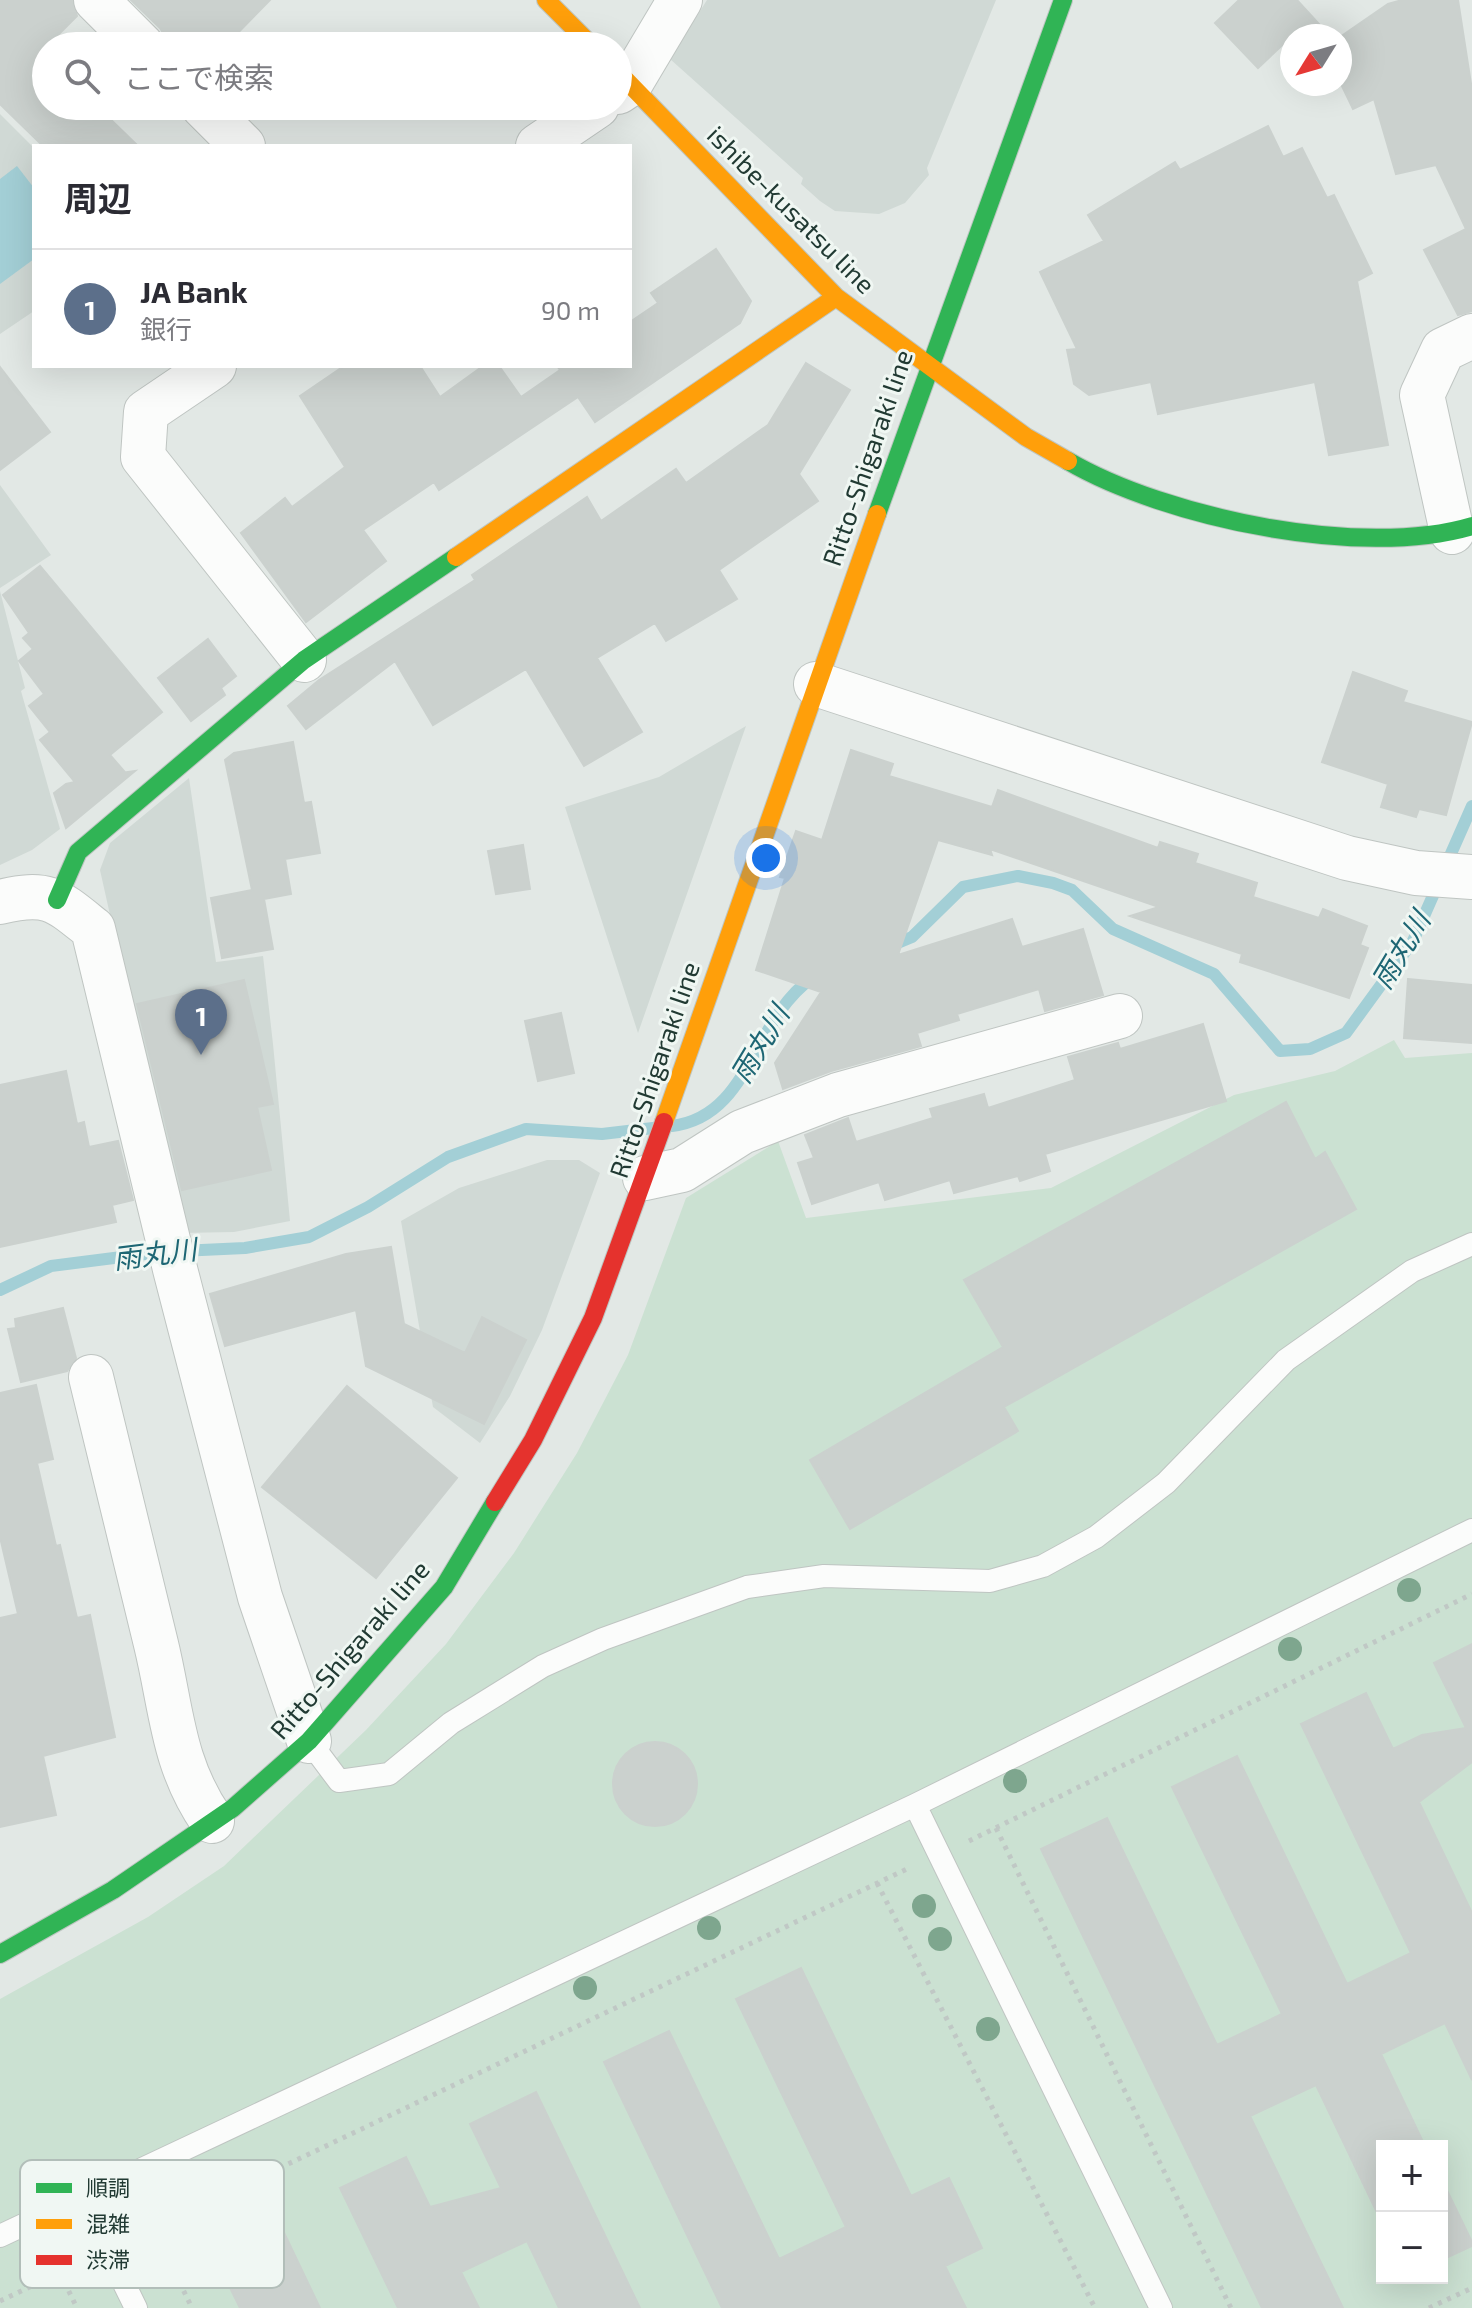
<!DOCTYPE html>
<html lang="ja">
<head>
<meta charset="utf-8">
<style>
  body { margin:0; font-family:"Exo 2","Noto Sans JP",sans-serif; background:#f2f2f3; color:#2b2b33 }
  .controls { position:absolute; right:24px; bottom:24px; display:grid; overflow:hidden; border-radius:0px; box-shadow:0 8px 32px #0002 }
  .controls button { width:72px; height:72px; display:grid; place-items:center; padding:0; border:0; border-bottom:2px solid #e1e1e2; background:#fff; color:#2b2b33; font:40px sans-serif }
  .compass { position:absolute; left:1280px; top:24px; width:72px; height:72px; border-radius:50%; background:#fff; box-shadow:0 8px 32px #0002; rotate:233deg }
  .you { position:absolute; left:766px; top:858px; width:28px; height:28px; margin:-20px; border:6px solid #fff; border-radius:50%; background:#1a73e8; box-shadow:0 0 0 12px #1a73e833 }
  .badge { display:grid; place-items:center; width:52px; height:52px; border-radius:50%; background:#111827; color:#fff; font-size:26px; font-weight:700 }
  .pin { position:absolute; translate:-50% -66px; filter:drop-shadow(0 2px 4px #0008) }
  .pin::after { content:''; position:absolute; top:42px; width:28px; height:24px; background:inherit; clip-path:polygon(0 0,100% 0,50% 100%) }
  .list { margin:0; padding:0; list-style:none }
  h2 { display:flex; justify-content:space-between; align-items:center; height:104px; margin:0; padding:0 32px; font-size:34px }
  h2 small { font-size:26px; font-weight:400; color:#7c7c81 }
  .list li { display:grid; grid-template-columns:52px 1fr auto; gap:24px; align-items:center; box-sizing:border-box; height:120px; padding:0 32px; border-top:2px solid #e1e1e2 }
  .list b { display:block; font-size:30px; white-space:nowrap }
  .list p { margin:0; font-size:26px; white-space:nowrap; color:#7c7c81 }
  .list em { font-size:26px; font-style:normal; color:#7c7c81 }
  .icon { flex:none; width:44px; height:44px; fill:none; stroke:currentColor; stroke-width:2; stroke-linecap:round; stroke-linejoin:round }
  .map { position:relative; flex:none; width:1472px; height:2308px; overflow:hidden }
  .search { position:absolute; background:#fff; box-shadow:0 8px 32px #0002; left:32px; top:32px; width:600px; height:88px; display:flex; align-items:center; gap:20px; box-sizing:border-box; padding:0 28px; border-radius:44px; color:#7c7c81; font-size:30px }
  .panel { position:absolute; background:#fff; box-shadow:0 8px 32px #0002; left:32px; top:144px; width:600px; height:224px; border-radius:0px }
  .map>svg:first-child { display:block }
  .built { fill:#d0d9d5 }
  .green { fill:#cbe1d2; fill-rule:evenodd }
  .water { fill:#a3cfd6 }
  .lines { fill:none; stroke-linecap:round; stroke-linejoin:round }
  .stream { stroke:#a3cfd6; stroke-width:12 }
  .building { fill:#cbd1ce; stroke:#cbd1ce; stroke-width:2 }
  .lane-casing { stroke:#bfc5c2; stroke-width:24 }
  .street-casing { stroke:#bfc5c2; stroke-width:46 }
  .fast-casing { stroke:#bec6c2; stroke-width:20 }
  .slow-casing { stroke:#bec6c2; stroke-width:20 }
  .jam-casing { stroke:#bec6c2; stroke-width:20 }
  .path { stroke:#c0c8c5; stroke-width:5; stroke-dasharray:4 6; stroke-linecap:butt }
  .lane { stroke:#fbfcfb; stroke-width:22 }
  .street { stroke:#fbfcfb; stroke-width:44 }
  .fast { stroke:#30b455; stroke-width:18 }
  .slow { stroke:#ff9f0a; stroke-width:18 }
  .jam { stroke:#e5322d; stroke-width:18 }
  .tree { fill:#7ea68e }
  .labels { text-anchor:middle; stroke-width:6; stroke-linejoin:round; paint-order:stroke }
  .street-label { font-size:26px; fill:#213a33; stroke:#f0f7f3 }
  .water-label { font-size:28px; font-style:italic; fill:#1d6674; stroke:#f0f7f3 }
  .key { fill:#f0f7f3; stroke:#b2beb9; stroke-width:2 }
  .key-label { font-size:22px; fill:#213a33 }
</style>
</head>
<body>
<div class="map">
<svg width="1472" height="2308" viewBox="0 0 1472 2308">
  <rect width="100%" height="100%" fill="#e2e8e5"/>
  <path class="built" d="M707,0H996L927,168L929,175L905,203L879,214L835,211L820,201L801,184L803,178L670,59Z
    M0,114L34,148V311L0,334Z
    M0,485L51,555L0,588Z
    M0,591L25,688L21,691L60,829L32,850L0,865Z
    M746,726L638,1033L565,807L659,777Z
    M189,778L216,962L263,956L273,1044L290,1221L234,1232L181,1233L100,870L110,843Z
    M547,1160H579L600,1173L542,1330L510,1396L480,1443L433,1407L401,1221L459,1188Z"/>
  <path class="green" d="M1394,1040L1405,1058L1472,1053V2308H0V1999L148,1917L224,1866L366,1730L446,1644L514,1553L577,1453L628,1355L686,1198L778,1141L806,1218L1051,1188L1234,1095L1335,1071ZM1382,2146H1442V2278H1382Z"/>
  <path class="water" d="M17,166L34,188V259L0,284V179Z"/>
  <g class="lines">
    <path class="stream" d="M1446,865L1472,806
      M888,947L912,937L963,887L1018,876L1053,883L1072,890L1113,929L1214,974L1280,1051L1310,1049L1346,1033L1413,941L1439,882
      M672,1126C751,1116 751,1021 812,978
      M180,1251L245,1248L309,1237L368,1207L448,1157L526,1129L602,1134L653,1128
      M0,1290L51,1266L161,1252"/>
  </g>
  <path class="building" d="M0,0H72L77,16L50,43L53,46H46V106H108L103,112L138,146H43L0,104Z
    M131,0H270L225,46H171L160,28Z
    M1239,0H1297L1330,36H1292L1258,68L1215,23Z
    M1402,0H1458L1472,90V311L1458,315L1424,250L1466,229L1436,165L1396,174L1374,99L1353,109L1340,82V37L1388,4Z
    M1268,126L1283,157L1302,148L1327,198L1334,195L1372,273L1357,281L1388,445L1329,455L1315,382L1158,414L1151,382L1089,395L1074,384L1067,350L1077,349L1040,272L1104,241L1088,215L1175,162L1180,170Z
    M716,249L751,301L740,323L595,422L578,397L439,490L434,482L363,530L386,561L306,622L241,533L285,498L292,507L345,467L300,396L344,366H420L440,397L483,366H499L521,397L560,370L557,366H630V322L658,303L651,293Z
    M806,363L850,390L799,474L818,501L719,570L737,599L666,641L655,623L597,658L642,732L584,766L526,669L433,725L395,661L306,729L288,706L319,680L475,580L472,575L587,497L601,521L676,469L686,483L768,425Z
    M0,367L50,432L0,470Z
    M40,566L162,712L110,755L124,771L121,773L135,771L66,828L54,793L66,784L75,782L40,740L50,732L29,706L44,694L19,661L33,649L23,638L29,633L3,595Z
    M208,639L236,676L221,688L225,695L191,721L158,678Z
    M1353,672L1407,691L1403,702L1472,722L1446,815L1419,809L1416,817L1381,807L1388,784L1322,762Z
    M293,742L304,803L311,802L320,853L285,859L291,894L264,899L273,949L222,958L211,898L252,890L225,760L234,753Z
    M851,750L893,764L889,776L992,807L998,790L1158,848L1160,842L1198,854L1195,863L1257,883L1253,897L1319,918L1323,909L1367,926L1360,945L1368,948L1349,998L1240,962L1242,954L1130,916L1159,907L990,849L992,855L938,840L898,955L1012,919L1022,947L1083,929L1103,995L1045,1011L1039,989L957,1014L959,1020L917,1033L921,1046L831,1071L783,1089L775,1063L821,992L756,970L785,878L780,877L796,831L822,840Z
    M523,845L530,889L496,894L488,851Z
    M1408,979L1472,985V1043L1404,1038Z
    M244,980L273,1104L257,1107L271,1170L182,1190L137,1004Z
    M561,1013L574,1073L538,1081L525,1021Z
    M1203,1024L1226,1101L1045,1154L1050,1171L1020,1181L1018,1176L954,1193L950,1180L885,1200L879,1182L812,1204L798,1163L814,1158L805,1135L848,1118L856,1142L933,1118L930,1109L984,1094L988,1108L1075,1080L1068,1057L1118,1043L1120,1049Z
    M66,1071L77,1124L84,1122L89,1147L118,1141L133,1200L112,1205L116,1222L0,1247V1085Z
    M1286,1102L1315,1159L1325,1152L1356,1209L1004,1407L1018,1431L850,1529L810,1460L1003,1347L964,1280Z
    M391,1247L404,1324L465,1353L482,1317L526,1340L484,1424L366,1366L356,1310L225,1346L210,1294L346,1254Z
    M63,1308L76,1358L67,1371L21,1382L8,1329L16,1328L15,1319Z
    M36,1385L53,1459L37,1463L56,1546L60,1545L77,1618L90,1615L115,1737L43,1756L56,1815L0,1827V1618L18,1614L0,1537V1393Z
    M347,1386L457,1478L376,1578L262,1487Z
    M1472,1644V1762L1419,1802L1472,1913V2080L1445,2023L1381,2054L1425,2146H1382V2223L1316,2085L1250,2116L1343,2308H1262L1041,1849L1107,1818L1217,2045L1282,2014L1172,1787L1237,1756L1347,1984L1411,1953L1301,1724L1366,1693L1393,1749L1422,1735L1466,1728L1434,1663Z
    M613 1784a42 42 0 1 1 84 0a42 42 0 1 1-84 0Z
    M801,1968L911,2196L949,2178L982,2248L945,2266L966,2308H722L604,2062L669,2031L779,2259L846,2227L736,1999Z
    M536,2092L640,2308H559L527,2241L461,2272L479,2308H398L340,2188L406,2157L430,2207L501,2188L470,2124Z
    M1442,2180L1472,2242V2246L1442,2260Z
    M277,2218L320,2308H240L211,2249Z"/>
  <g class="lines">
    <g class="lane-casing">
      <path id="lane" d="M309,1741L339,1781L389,1774L451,1723L543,1666L603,1639L747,1587L824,1576L990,1581L1043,1566L1096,1537L1166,1483L1286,1360L1412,1271L1472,1244
        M915,1805L1161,2308
        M82,2198L136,2308
        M0,2236L915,1805L1472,1530"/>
    </g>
    <g class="street-casing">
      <path id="street" d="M96,0L142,46
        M618,92L630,84L680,0
        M203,106L243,146
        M538,146L597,106
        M214,366L146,412L143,457L304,660
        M1452,532L1422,395L1443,350L1472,336
        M816,684L1347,858L1416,873L1472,877
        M0,902C48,890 57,900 93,929L175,1269L260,1597L309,1741
        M645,1178L682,1170L742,1132L838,1095L1120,1016
        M91,1377C113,1466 135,1555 156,1644C172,1710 172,1763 212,1821"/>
    </g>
    <g class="fast-casing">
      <path id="fast" d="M1068,461C1166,518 1362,559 1472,526
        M877,514L1063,0
        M57,900L78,852L304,660L456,557
        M0,1954L113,1890L233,1808L309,1741L444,1587L495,1502"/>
    </g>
    <g class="slow-casing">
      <path id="slow" d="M546,0L592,46
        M618,72L836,297L1026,437L1068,461
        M456,557L836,297
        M664,1122L877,514"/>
    </g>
    <g class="jam-casing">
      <path id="jam" d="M495,1502L533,1440L593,1318L664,1122"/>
    </g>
    <path class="path" d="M996,1828L1231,2308
      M969,1841L1472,1594
      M877,1883L1095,2308
      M153,2228L192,2308
      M135,2237L909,1868
      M60,2273L77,2308
      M0,2301L79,2264
      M1429,2308L1472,2288"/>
    <use href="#lane" class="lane"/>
    <use href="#street" class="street"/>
    <use href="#fast" class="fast"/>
    <use href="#slow" class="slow"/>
    <use href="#jam" class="jam"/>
  </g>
  <g class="tree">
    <circle cx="1409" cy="1590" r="12"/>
    <circle cx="1290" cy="1649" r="12"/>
    <circle cx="1015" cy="1781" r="12"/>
    <circle cx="924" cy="1906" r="12"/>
    <circle cx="709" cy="1928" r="12"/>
    <circle cx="940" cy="1939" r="12"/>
    <circle cx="585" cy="1988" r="12"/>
    <circle cx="988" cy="2029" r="12"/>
  </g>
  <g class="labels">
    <g class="street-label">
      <text transform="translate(791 210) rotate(45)" y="9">ishibe-kusatsu line</text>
      <text transform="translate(868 458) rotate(-71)" y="9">Ritto-Shigaraki line</text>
      <text transform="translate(655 1070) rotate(-71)" y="9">Ritto-Shigaraki line</text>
      <text transform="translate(350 1650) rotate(-49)" y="9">Ritto-Shigaraki line</text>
    </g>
    <g class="water-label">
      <text transform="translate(1401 950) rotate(-59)" y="10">雨丸川</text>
      <text transform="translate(760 1044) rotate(-59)" y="10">雨丸川</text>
      <text transform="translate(155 1254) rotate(-7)" y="10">雨丸川</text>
    </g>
  </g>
  <rect x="20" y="2160" width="264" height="128" rx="12" class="key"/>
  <rect x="36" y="2183" width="36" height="10" fill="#30b455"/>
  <rect x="36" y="2219" width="36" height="10" fill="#ff9f0a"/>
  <rect x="36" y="2255" width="36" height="10" fill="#e5322d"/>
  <g class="key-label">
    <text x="86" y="2196">順調</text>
    <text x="86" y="2232">混雑</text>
    <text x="86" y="2268">渋滞</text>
  </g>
</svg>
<div class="controls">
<button>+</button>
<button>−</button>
</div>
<svg class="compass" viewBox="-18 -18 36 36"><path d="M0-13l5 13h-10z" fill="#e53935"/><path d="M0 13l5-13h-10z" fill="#7c7c81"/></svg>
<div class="you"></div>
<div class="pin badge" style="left:201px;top:1055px;background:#5c6f8a">1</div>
<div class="search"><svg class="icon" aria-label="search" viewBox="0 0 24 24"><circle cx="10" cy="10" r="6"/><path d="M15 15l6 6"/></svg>ここで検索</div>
<section class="panel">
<h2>周辺<small></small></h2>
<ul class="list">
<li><span class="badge" style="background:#5c6f8a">1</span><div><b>JA Bank</b><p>銀行</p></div><em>90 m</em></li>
</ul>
</section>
</div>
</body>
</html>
